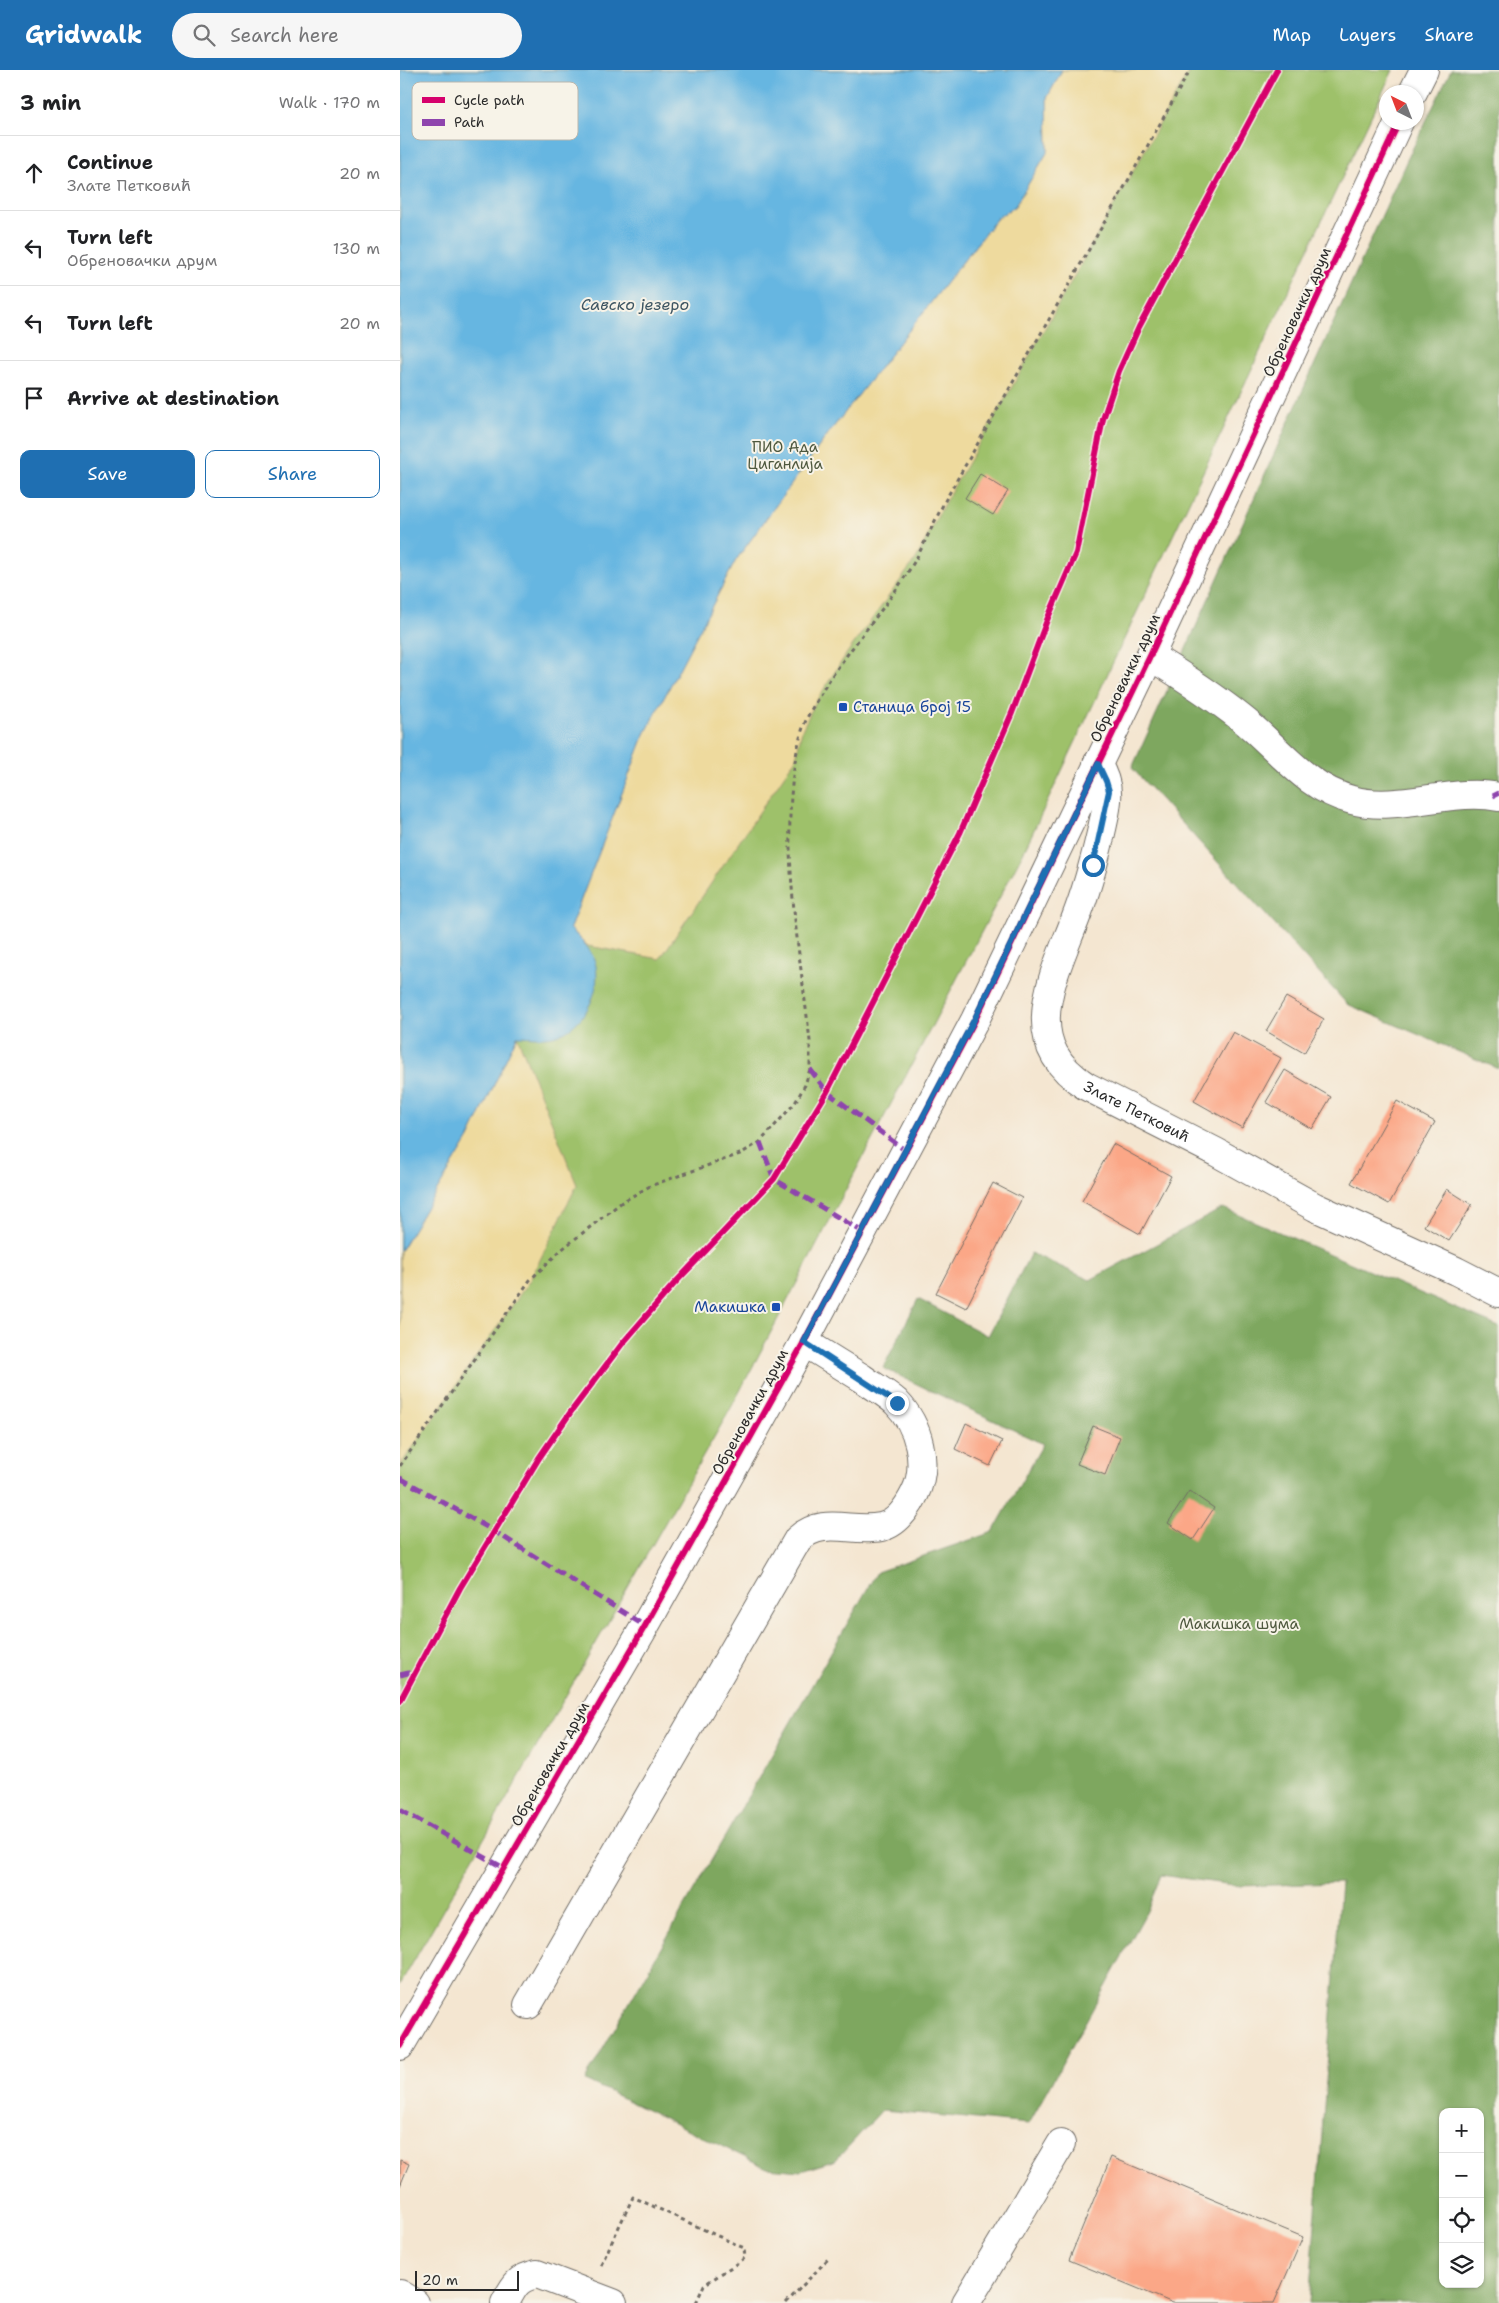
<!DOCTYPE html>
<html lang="en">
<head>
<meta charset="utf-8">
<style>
  body { margin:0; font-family:"Shantell Sans",sans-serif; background:#f6f6f6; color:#202124 }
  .controls { position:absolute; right:15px; bottom:15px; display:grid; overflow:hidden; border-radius:10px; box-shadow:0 1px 4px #0004 }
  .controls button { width:45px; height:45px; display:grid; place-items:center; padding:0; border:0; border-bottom:1px solid #e0e0e0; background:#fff; color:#202124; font:25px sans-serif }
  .compass { position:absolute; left:979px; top:15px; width:45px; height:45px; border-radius:50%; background:#fff; box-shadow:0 1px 4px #0004; rotate:318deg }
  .scale { position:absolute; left:15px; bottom:12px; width:104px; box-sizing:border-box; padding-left:5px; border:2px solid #2b2b2b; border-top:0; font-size:14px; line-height:18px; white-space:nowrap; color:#2b2b2b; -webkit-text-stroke:4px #f7f3e8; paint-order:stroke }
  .stop { position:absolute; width:15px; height:15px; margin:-11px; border:4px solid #1f6fb2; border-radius:50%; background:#fff }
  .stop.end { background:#1f6fb2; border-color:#fff; box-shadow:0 1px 5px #0008 }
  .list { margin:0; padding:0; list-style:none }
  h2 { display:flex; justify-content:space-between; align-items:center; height:65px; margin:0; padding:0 20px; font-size:21px }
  h2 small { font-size:16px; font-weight:400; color:#757577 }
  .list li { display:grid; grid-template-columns:32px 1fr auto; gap:15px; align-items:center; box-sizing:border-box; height:75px; padding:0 20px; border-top:1px solid #e0e0e0 }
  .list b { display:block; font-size:19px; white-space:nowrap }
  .list p { margin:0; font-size:16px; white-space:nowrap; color:#757577 }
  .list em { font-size:16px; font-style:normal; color:#757577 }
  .actions { display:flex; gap:10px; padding:15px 20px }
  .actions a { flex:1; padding:11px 0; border:1px solid #1f6fb2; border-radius:10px; text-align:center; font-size:18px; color:#1f6fb2 }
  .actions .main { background:#1f6fb2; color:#fff }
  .icon { flex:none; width:28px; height:28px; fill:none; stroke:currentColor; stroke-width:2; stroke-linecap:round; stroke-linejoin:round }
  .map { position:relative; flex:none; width:1099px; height:2233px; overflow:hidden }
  header { display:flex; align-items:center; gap:30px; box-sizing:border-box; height:70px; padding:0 25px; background:#1f6fb2; color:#fff }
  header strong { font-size:24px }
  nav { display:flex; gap:28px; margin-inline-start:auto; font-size:18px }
  .search { width:350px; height:45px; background:#f6f6f6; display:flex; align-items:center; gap:12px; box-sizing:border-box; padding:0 18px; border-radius:28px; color:#757577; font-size:19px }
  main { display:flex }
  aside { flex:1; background:#fff }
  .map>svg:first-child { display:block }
  .green { fill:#9ec16b; stroke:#64764b }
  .forest { fill:#7ea75f; stroke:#546945; fill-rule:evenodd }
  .sand { fill:#eeda9e; stroke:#8c8264 }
  .water { fill:#66b6e1; stroke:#487086 }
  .building { fill:#fba787 }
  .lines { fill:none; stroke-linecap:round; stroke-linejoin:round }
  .minor-casing { stroke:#716c65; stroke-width:30 }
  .path { stroke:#716c65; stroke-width:3; stroke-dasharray:4 4; stroke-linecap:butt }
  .minor { stroke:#fff; stroke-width:28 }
  .quiet { stroke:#8e44ad; stroke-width:5; stroke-dasharray:10 5; stroke-linecap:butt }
  .cycleway-casing { stroke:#f7f3e8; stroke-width:9 }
  .cycleway { stroke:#d6006c; stroke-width:6 }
  .route { stroke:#1f6fb2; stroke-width:6 }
  .transit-dot { fill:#1a4fb4; stroke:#f7f3e8; stroke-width:2 }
  .labels { text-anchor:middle; stroke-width:4; stroke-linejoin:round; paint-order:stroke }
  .street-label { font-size:15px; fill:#2b2b2b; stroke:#f7f3e8 }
  .park-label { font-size:15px; fill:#4e583e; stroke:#f7f3e8 }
  .transit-label { font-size:15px; fill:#164399; stroke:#f7f3e8; text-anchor:start }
  .water-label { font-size:16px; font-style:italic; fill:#3d5562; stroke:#f7f3e8 }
  .key { fill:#f7f3e8; stroke:#bab7af; stroke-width:1 }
  .key-label { font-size:14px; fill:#2b2b2b }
</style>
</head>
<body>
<header>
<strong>Gridwalk</strong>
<div class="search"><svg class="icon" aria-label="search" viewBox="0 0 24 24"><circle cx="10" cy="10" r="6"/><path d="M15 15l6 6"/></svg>Search here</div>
<nav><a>Map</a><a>Layers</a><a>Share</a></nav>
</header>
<main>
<aside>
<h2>3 min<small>Walk · 170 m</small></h2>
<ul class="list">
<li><svg class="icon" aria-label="ahead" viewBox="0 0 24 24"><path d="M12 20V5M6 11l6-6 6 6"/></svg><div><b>Continue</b><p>Злате Петковић</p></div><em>20 m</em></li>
<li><svg class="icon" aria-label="left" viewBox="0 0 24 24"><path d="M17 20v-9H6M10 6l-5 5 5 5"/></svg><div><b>Turn left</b><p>Обреновачки друм</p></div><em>130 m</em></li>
<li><svg class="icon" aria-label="left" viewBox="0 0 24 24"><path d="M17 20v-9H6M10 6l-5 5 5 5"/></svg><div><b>Turn left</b></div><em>20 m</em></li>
<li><svg class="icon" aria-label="arrive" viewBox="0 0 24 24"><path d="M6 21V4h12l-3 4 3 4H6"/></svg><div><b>Arrive at destination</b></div></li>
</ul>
<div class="actions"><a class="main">Save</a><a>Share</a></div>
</aside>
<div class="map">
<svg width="1099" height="2233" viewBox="0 0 1099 2233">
  <rect width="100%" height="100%" fill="#f7f3e8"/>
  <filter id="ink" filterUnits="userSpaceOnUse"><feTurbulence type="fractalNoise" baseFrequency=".02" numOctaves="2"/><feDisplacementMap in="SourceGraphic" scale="10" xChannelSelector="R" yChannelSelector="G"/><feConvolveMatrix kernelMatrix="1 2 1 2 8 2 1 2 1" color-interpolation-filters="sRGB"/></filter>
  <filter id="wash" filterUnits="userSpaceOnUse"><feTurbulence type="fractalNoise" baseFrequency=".0096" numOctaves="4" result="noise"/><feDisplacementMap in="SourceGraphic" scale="20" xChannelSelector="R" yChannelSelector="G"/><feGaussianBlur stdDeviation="1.12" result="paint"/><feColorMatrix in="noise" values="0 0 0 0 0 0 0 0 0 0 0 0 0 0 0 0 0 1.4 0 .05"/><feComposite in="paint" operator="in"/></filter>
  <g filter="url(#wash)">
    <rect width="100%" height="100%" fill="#f4e6d1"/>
    <path class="green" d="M0,0H993L623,783L332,1336L0,1915Z"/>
    <path class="forest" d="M1051,0H1099V999L947,934L732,698L1006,92Z
      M823,1138L1099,1257V2233H909L941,1813L840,1816L761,1805L747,1841L629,2054L482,2040L436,2090L401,2101L367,2098L185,2010L477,1502L593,1462L643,1374L483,1298L518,1229L588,1266L631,1183L690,1210ZM1043,2042H1080V2214H1043Z"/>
    <path class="sand" d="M662,0H790L604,331L545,432L516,489L447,583L415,633L402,660L396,688L260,889L188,876L170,858L244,666L336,490L428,364L597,148L615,136L648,81L647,28Z
      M117,966L177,1115L130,1210L0,1396V1181L69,1068Z"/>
    <path class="water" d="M0,0H662L647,28L648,81L615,136L597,148L428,364L336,490L244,666L170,858C181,870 193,880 196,896C201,924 183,957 156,965C145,969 129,966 117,966L69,1068L0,1181Z"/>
    <g id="blocks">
      <path class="building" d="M580,404L608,421L593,445L565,428Z
        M886,927L924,949L904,983L866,961Z
        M833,962L881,988L842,1058L794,1031Z
        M885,1000L931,1027L912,1059L866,1032Z
        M997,1031L1035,1052L989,1134L951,1113Z
        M713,1074L771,1106L740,1164L682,1131Z
        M593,1113L622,1128L566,1238L536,1223Z
        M1047,1119L1072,1135L1049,1171L1024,1156Z
        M566,1353L602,1371L590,1396L555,1379Z
        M693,1356L720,1367L705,1405L677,1394Z
        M789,1421L814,1438L793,1470L768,1453Z
        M711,2087L903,2167L874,2233H773L669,2190Z
        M0,2090L9,2094L0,2116Z"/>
    </g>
  </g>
  <g filter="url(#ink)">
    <use href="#blocks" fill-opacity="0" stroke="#716c65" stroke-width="1"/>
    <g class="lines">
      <g class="minor-casing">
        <g id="minor">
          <path d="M1013,22L1024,0"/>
          <path d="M750,586C781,605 812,625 841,648C877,676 905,718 952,730C998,743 1053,717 1099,727"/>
          <path id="s1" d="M697,694C713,719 707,736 701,763C694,793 686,822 675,850C652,910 618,973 686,1016L816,1082L915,1137L1056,1201L1099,1223"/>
          <path d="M128,1935L398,1469C424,1446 450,1463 481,1457C497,1454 508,1437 515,1423C529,1394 519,1355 496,1332C486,1323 473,1316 462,1308C443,1296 423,1284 404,1272"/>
          <path d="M0,1976L245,1556L404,1272L575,950L750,586L999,52"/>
          <path d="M0,2224L15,2233"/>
          <path d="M105,2233C114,2216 117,2208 137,2204L213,2233"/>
          <path d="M566,2233L661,2074"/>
        </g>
      </g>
      <path class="path" d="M0,1396L130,1210L161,1180L222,1132L250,1116L340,1084L360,1072L395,1033L405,1015L410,999V971C399,875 376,758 401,664C406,646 417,630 426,615C454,572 492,531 517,487C527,468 536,448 546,429C628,286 710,144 790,0
        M201,2195L233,2127L344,2178L345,2188L304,2215L296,2233
        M386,2233L429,2188"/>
      <use href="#minor" class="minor"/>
      <path class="quiet" d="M1093,726L1099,723
        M410,999L427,1022L506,1081
        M360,1072L374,1109L463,1162
        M0,1408L94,1461L245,1556
        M0,1605L16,1601
        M0,1740L104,1798"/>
      <g class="cycleway-casing">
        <path id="cycleway" d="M0,1631L60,1518L139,1388L170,1343L222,1274L274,1214L374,1109L427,1022L560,763L612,643L647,550L676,483L703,349L719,301L739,257L877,0
          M0,1976L245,1556L404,1272L575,950L750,586L999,52"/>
      </g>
      <use href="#cycleway" class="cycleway"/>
    </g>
  </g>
  <g class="lines" filter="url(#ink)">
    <path class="route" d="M497,1333L404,1272L574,950L698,694L706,711L709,721L693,795"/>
  </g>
  <g class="transit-dot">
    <rect x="438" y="632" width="10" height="10" rx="2.5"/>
    <rect x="371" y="1232" width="10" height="10" rx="2.5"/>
  </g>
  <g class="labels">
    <g class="street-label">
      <text transform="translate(897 242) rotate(-65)" y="5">Обреновачки друм</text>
      <text transform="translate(725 608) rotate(-64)" y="5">Обреновачки друм</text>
      <text dy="5" stroke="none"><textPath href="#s1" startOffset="405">Злате Петковић</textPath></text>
      <text transform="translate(350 1342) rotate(-61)" y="5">Обреновачки друм</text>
      <text transform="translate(150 1694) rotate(-60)" y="5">Обреновачки друм</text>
    </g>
    <g class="park-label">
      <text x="385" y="382">ПИО Ада<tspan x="385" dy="17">Циганлија</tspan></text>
      <text x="839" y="1559">Макишка шума</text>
    </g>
    <g class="transit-label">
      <text x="453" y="642">Станица број 15</text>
      <text x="366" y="1242" text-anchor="end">Макишка</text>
    </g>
    <g class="water-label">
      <text x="235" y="240">Савско језеро</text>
    </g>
  </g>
  <rect x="12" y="12" width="166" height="58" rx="8" class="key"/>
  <rect x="22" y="27" width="23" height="6" fill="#d6006c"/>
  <rect x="22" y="49" width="23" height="7" fill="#8e44ad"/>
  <g class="key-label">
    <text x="54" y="35">Cycle path</text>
    <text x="54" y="57">Path</text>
  </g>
</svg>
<div class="controls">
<button>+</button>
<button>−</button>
<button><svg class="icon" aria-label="locate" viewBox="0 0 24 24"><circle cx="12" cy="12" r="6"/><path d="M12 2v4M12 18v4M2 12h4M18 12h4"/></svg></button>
<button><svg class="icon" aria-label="layers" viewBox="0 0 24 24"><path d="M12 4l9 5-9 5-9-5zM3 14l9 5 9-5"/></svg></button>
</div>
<svg class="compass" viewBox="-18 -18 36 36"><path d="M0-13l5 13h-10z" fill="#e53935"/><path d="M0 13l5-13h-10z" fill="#757577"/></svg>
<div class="scale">20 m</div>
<div class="stop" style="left:693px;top:795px"></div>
<div class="stop end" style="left:497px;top:1333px"></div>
</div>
</main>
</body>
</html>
